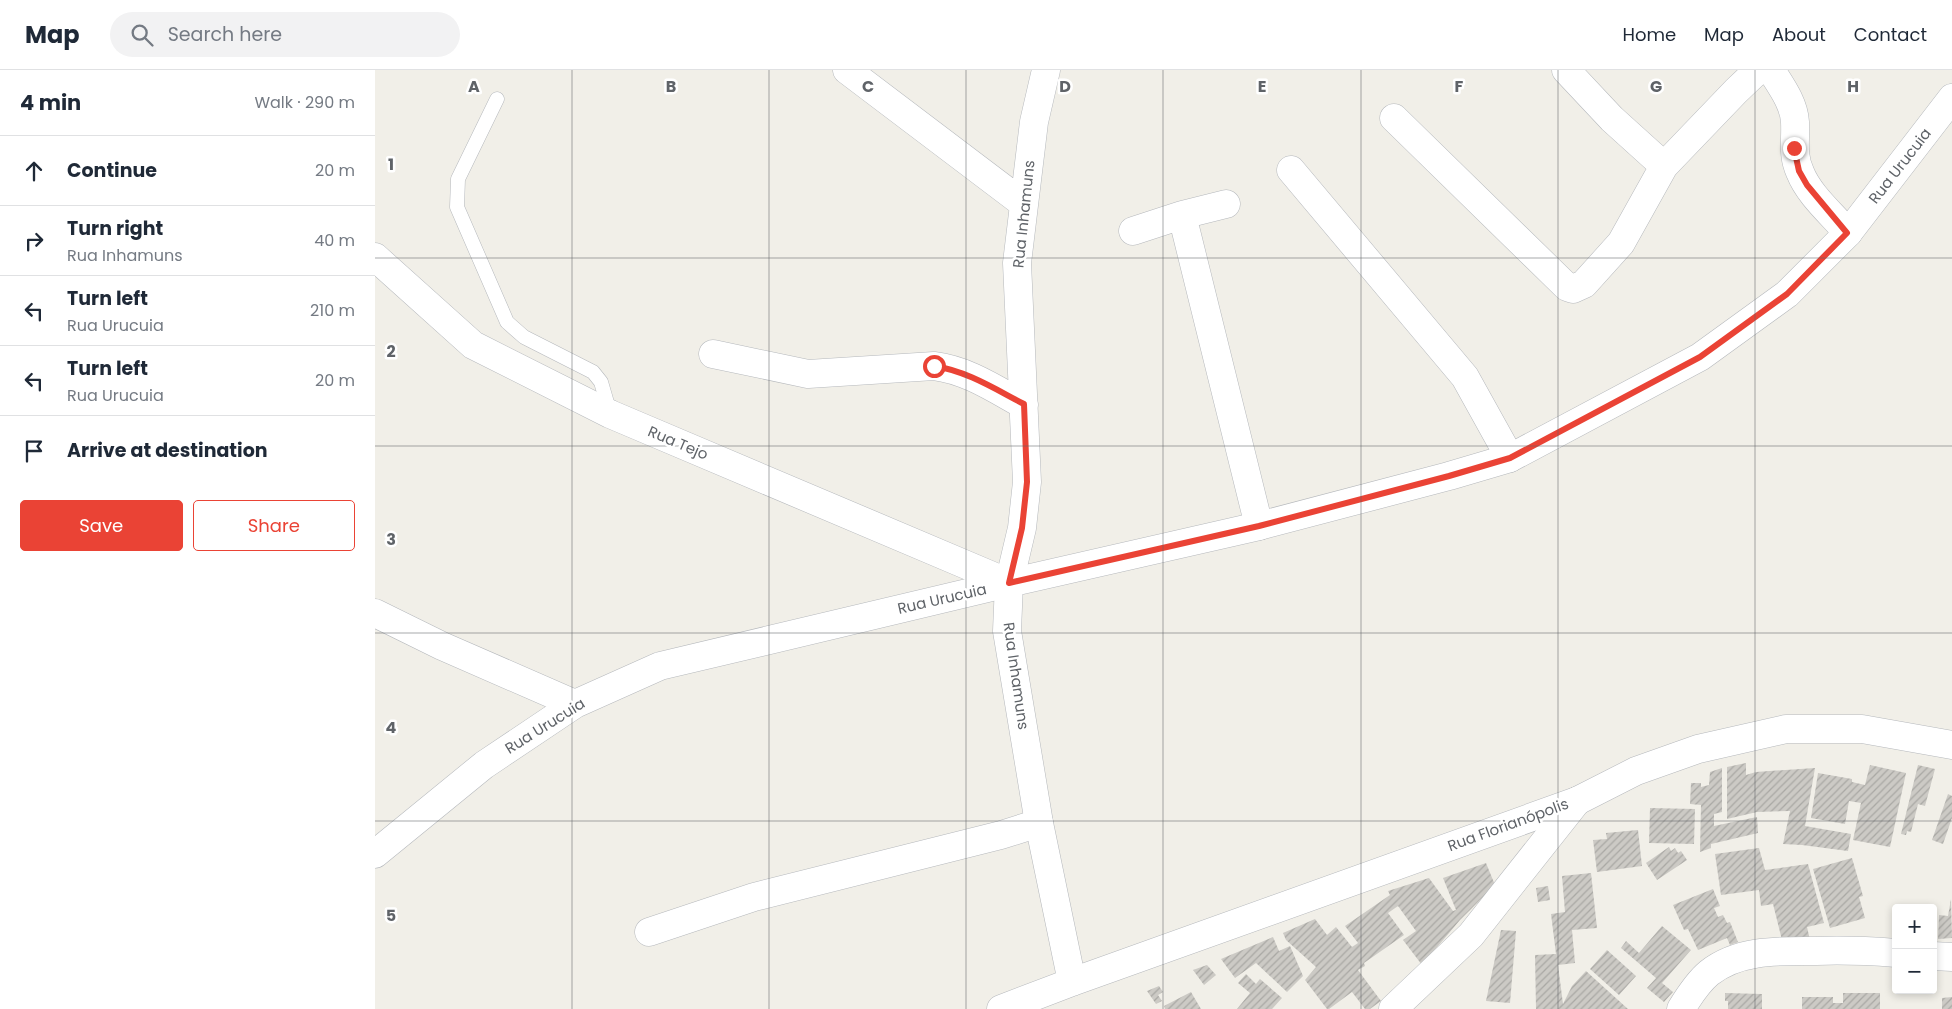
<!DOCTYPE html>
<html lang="en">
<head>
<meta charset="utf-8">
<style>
  body { margin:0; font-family:Poppins,sans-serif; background:#f2f2f3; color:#1f2937 }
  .controls { position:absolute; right:15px; bottom:15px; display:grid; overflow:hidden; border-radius:5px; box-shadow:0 2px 8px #0003 }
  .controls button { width:45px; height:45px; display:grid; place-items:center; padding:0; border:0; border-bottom:1px solid #e0e1e3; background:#fff; color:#1f2937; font:25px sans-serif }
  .stop { position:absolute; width:15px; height:15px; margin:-11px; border:4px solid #ea4335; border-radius:50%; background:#fff }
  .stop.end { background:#ea4335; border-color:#fff; box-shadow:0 1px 5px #0008 }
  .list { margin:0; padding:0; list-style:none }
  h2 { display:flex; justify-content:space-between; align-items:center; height:65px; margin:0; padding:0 20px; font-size:21px }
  h2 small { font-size:16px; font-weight:400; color:#747a83 }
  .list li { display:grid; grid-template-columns:32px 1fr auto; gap:15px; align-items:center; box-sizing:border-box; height:70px; padding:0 20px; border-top:1px solid #e0e1e3 }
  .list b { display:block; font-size:19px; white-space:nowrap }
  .list p { margin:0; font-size:16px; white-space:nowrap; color:#747a83 }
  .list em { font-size:16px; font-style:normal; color:#747a83 }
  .actions { display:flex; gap:10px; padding:15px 20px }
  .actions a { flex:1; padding:11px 0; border:1px solid #ea4335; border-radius:5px; text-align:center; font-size:18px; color:#ea4335 }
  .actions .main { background:#ea4335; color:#fff }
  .icon { flex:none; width:28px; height:28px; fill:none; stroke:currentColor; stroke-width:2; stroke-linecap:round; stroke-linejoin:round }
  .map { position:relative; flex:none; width:1577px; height:939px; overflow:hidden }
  header { display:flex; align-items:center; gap:30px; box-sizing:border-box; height:70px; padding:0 25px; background:#fff; border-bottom:1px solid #e0e1e3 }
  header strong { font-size:24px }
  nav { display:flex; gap:28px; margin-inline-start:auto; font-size:18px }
  .search { width:350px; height:45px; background:#f2f2f3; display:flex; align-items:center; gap:12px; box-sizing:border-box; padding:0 18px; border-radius:28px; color:#747a83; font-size:19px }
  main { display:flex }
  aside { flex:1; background:#fff }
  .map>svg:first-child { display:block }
  .building { fill:url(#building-hatch) }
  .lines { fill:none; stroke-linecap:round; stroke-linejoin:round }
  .service-casing { stroke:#b5b8bc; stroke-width:15 }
  .minor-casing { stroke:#b5b8bc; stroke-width:29 }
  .tertiary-casing { stroke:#b5b8bc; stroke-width:29 }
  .service { stroke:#fff; stroke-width:14 }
  .minor { stroke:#fff; stroke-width:28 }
  .tertiary { stroke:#fff; stroke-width:28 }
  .route { stroke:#ea4335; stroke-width:6 }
  .grid { fill:none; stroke:#5f6368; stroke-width:1; stroke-opacity:0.55 }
  .labels { text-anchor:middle; stroke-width:5; stroke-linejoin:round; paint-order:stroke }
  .street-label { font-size:15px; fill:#5f6368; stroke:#fff }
  .grid-label { font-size:16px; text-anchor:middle; font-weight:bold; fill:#5f6368; stroke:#fff; stroke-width:5; stroke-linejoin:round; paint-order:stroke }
</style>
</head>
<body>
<header>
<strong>Map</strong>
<div class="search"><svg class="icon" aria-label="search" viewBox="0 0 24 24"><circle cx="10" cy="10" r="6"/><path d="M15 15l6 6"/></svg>Search here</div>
<nav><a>Home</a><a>Map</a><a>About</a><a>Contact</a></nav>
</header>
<main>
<aside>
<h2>4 min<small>Walk · 290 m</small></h2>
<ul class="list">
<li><svg class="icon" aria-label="ahead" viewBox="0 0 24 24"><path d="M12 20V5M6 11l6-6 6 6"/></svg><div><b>Continue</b></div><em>20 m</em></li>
<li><svg class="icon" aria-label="right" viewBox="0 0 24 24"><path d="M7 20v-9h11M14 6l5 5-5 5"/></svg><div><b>Turn right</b><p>Rua Inhamuns</p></div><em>40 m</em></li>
<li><svg class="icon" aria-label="left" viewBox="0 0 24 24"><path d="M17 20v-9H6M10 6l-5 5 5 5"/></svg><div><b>Turn left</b><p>Rua Urucuia</p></div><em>210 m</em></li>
<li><svg class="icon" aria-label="left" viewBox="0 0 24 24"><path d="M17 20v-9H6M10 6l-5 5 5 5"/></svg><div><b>Turn left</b><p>Rua Urucuia</p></div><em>20 m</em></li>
<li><svg class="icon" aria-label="arrive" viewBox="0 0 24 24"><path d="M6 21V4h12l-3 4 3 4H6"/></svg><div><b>Arrive at destination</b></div></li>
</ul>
<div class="actions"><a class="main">Save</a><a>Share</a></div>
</aside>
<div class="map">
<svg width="1577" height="939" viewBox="0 0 1577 939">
  <defs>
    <pattern id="building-hatch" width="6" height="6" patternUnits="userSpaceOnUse" patternTransform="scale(1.25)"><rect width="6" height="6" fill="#cccac5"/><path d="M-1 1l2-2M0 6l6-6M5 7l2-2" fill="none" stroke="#a9a8a4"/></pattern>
  </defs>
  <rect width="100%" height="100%" fill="#f1efe8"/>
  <path class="building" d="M1371,693V705L1381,702L1440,698L1430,756L1476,764L1473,781L1427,775L1408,774L1415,741L1382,742L1352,749V697Z
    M1495,695L1531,703L1515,777L1478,770L1486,733L1474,731L1470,754L1436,748L1443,703L1477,709V712L1490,715Z
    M1543,695L1560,699L1550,736L1543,734L1536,762L1532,761L1531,765L1526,764Z
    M1347,698V742L1339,744V756L1382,747L1383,763L1336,774V778L1325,782L1326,735L1315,734L1316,713H1326V717L1334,715L1335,702Z
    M1573,724L1577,726V748L1568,774L1557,770Z
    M1275,738L1320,739L1319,774L1274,773Z
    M1263,760L1267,796L1222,802L1218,770L1232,769L1231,763Z
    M1294,777L1296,781L1300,778L1303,783L1306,781L1312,790L1282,810L1271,793Z
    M1384,778L1390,800L1433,794L1449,853L1432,857L1435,870H1407L1398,834L1386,836L1384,820L1346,825L1340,784Z
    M1477,788L1488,826L1484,827L1490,848L1455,858L1438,799Z
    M1111,793L1120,815L1085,850L1047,895L1028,870L1041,861L1023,836L1013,843L1029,865L989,893L990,896L983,900L1006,931L995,939H990L977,922L954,939H952L930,910L941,897L911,870L908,863L940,849L952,865L961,857L977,877L983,873L970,856L1015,825L1013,821L1054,808L1078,841L1081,840L1068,808Z
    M1216,803L1222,858L1197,860L1200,893L1183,895L1188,934L1197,916L1211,901L1253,939H1161L1160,885L1181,884L1176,844L1190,842L1187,806Z
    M1173,816L1175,830L1163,832L1161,818Z
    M1338,819L1345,836L1339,838L1343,847L1348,845L1352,853L1355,852L1363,872L1355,875L1352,868L1323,880L1313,859L1309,860L1298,835Z
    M1576,829L1577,868L1563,869L1564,845L1573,846Z
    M1287,856L1316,880L1287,913L1298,922L1289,932L1272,918L1281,908L1246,878L1251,871L1264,883Z
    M1126,860L1141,861L1135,933L1111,931Z
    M898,867L904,881L915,876L928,906L912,922L881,893L860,908L846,889Z
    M1232,880L1261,906L1244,925L1215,899Z
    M832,895L841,905L829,915L818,900Z
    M871,904L881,914L885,909L907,928L897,939H862L875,923L863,913Z
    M784,916L788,922L783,925L787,931L781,934L772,921Z
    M816,922L826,939H790L789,936Z
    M1350,923L1387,924V939H1353V931H1350Z
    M1468,923H1505V939H1427V927H1458V933H1468Z
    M1577,927V939H1567V928Z"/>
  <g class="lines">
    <g class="service-casing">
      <path id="service" d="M122,29L83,109L82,137L132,252L149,267L218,302L226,312L235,343"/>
    </g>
    <g class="minor-casing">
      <path id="minor" d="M472,0L649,134
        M1191,0L1237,49L1289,96
        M1396,0C1406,16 1419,33 1420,52C1421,71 1417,84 1425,102C1434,125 1457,144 1473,163
        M1019,48L1192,217L1198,219L1209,214L1246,173L1289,96L1361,21L1383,0
        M916,100L1090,307L1135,388
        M807,145L884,456
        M758,161L807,145L851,134
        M338,284L433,304L559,296C592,300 620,319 649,335
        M0,543L67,576L200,634
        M0,784L109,695L200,634L285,596L634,513L647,458L652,412L642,193L659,52L671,0
        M274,862L379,827L626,765L664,753
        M1558,886L1577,887
        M1018,939L1096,865L1202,731
        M1306,939C1314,926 1323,912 1334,903C1364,879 1405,881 1441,881C1467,880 1494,881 1521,883"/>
    </g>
    <g class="tertiary-casing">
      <path id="tertiary" d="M0,187L98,275L235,344L634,513
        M634,513L884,456L1074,406L1135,388L1325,287L1412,224L1473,163L1577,28
        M634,513L632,561L664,753L697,912
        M626,939L697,912L1202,731L1261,701L1323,679L1411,659H1487L1577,675"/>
    </g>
    <use href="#service" class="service"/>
    <use href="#minor" class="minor"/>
    <use href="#tertiary" class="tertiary"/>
  </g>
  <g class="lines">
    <path class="route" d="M559,296C592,301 620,319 649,334L652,412L647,458L634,513L884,456L1074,406L1135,388L1325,287L1412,224L1472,163L1432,115L1424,101L1419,78"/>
  </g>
  <path class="grid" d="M197,0V939M394,0V939M591,0V939M788,0V939M986,0V939M1183,0V939M1380,0V939M0,188H1577M0,376H1577M0,563H1577M0,751H1577"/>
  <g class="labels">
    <g class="street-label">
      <text transform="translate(1525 96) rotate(-52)" y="5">Rua Urucuia</text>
      <text transform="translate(649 144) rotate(-84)" y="5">Rua Inhamuns</text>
      <text transform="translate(303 373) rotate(23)" y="5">Rua Tejo</text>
      <text transform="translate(567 529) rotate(-13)" y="5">Rua Urucuia</text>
      <text transform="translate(641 606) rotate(82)" y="5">Rua Inhamuns</text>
      <text transform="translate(170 656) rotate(-32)" y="5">Rua Urucuia</text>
      <text transform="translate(1133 755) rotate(-20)" y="5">Rua Florianópolis</text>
    </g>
  </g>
  <g class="grid-label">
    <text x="99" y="22">A</text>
    <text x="296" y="22">B</text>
    <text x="493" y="22">C</text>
    <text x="690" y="22">D</text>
    <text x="887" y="22">E</text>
    <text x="1084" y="22">F</text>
    <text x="1281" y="22">G</text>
    <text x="1478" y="22">H</text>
    <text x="16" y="100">1</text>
    <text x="16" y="287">2</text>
    <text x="16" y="475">3</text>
    <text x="16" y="663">4</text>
    <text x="16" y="851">5</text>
  </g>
</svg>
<div class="controls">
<button>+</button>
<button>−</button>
</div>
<div class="stop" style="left:559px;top:296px"></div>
<div class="stop end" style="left:1419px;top:78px"></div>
</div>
</main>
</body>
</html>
